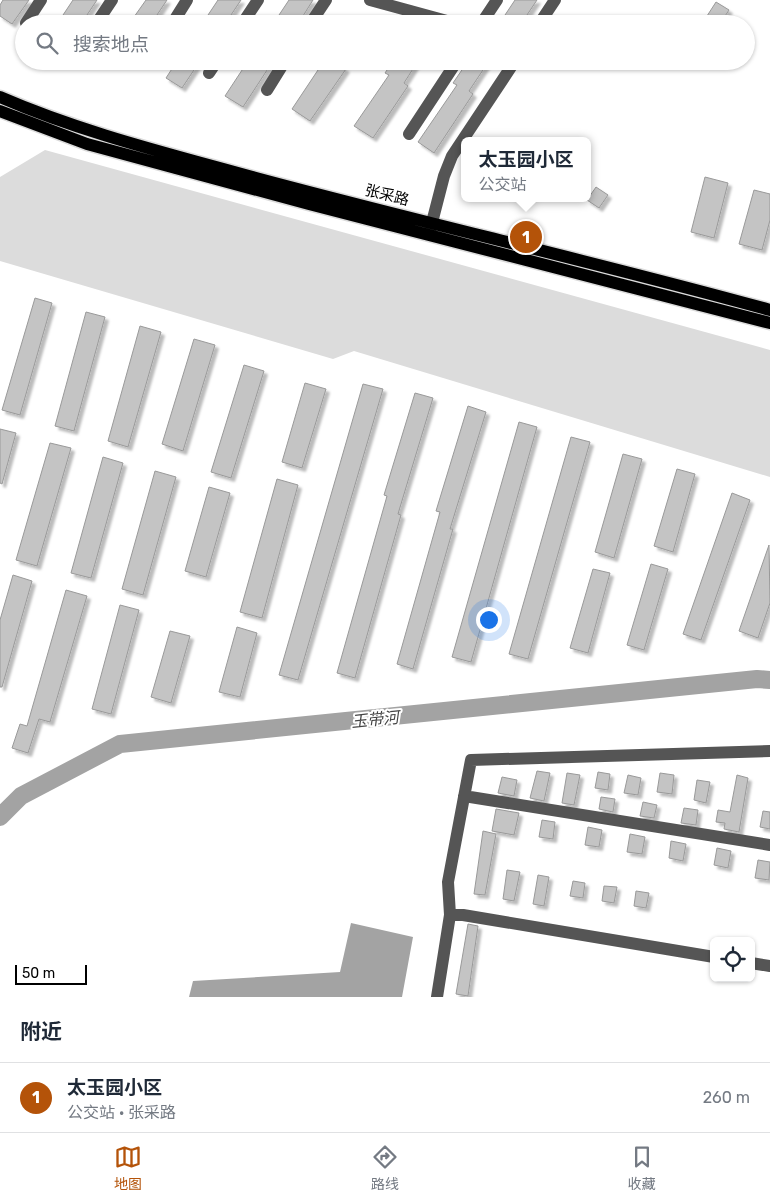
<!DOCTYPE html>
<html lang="zh">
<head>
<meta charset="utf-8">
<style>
  body { margin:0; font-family:Rubik,"Noto Sans SC",sans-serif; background:#f6f6f7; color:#1f2937 }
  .controls { position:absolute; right:15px; bottom:15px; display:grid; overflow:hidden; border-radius:8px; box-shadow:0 1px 4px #0004 }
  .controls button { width:45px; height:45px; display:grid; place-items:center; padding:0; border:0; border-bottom:1px solid #e0e1e3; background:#fff; color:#1f2937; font:25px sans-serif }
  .scale { position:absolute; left:15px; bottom:12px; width:72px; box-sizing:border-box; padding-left:5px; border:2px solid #000; border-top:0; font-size:14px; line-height:18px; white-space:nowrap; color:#000; -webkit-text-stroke:4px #fff; paint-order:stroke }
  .you { position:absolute; left:488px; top:619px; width:18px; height:18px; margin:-12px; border:4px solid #fff; border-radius:50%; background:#1a73e8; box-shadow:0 0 0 8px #1a73e833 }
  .badge { display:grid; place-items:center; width:32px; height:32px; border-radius:50%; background:#b45309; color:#fff; font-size:16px; font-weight:700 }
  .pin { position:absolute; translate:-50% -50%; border:2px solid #fff; box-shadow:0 1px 5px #0006 }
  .popup { position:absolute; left:461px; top:137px; width:130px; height:65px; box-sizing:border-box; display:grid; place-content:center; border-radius:8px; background:#fff; filter:drop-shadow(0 1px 4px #0005); font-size:16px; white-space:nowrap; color:#747a83 }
  .popup b { font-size:19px; color:#1f2937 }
  .popup::after { content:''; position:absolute; left:50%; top:100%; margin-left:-10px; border:10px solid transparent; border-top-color:#fff }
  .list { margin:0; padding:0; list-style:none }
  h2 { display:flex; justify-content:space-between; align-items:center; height:65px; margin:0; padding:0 20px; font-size:21px }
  h2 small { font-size:16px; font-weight:400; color:#747a83 }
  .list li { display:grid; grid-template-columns:32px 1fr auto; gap:15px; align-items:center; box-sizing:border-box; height:70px; padding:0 20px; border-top:1px solid #e0e1e3 }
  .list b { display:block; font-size:19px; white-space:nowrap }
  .list p { margin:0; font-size:16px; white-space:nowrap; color:#747a83 }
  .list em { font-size:16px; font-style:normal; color:#747a83 }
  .icon { flex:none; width:28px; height:28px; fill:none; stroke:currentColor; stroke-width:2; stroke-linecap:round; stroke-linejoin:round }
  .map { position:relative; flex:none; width:770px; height:997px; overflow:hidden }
  .search { position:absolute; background:#fff; box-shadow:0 1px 4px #0004; left:15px; right:15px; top:15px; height:55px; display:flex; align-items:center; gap:12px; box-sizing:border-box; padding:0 18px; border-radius:28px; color:#747a83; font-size:19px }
  .sheet { height:135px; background:#fff }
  nav { display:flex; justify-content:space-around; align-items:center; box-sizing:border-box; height:70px; border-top:1px solid #e0e1e3; background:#fff; font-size:14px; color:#747a83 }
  nav a { display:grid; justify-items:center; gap:2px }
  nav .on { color:#b45309 }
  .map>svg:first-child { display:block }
  .green { fill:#dcdcdc }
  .water { fill:#a3a3a3 }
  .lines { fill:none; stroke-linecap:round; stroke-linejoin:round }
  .river { stroke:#a3a3a3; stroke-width:18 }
  .building { fill:#c4c4c4; stroke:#999; filter:url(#shadow) }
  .major-casing { stroke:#dbdbdb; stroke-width:15 }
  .minor { stroke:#555; stroke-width:12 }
  .major { stroke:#000; stroke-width:12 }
  .labels { text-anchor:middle; stroke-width:4; stroke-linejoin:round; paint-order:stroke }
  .street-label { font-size:15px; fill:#000; stroke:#fff }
  .water-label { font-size:16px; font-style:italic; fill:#444; stroke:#fff }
</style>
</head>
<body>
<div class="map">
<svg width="770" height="997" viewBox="0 0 770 997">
  <defs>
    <filter id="shadow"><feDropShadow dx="3.5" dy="3.5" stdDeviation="1" flood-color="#0004"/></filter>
  </defs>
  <rect width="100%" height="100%" fill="#fff"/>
  <path class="green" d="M45,150L770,350V477L354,351L333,359L0,261V177Z"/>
  <path class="water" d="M351,923L413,937L402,997H189L193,981L340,972Z"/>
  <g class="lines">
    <path class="river" d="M0,817L21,796L120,744L757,679L770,680"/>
  </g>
  <path class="building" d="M3,0H29L12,24L0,16V5Z
    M73,0H97L81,24H57Z
    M146,0H167L151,24H129Z
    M218,0H241L225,24H202Z
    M289,0H313L298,24H273Z
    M515,0H537L521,24H517L505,15Z
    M716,2L729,10L720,24L707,16Z
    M177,61H200L182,88L166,78Z
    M248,61H273L243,107L225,96Z
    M324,61H344L341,66L346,69L310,121L292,109Z
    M393,61H418L404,83L408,86L373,138L354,126L389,75L385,73Z
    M468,61H489L469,91L473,94L434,153L418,142L457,85L453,83Z
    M705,177L728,183L714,238L691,232Z
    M596,187L608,195L599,208L587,200Z
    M754,190L770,194V220L762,250L739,244Z
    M35,298L52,303L20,415L2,410Z
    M86,312L105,317L74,431L55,426Z
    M140,326L161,332L128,447L108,441Z
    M194,339L215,345L183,451L162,444Z
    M244,365L264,371L231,478L211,472Z
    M305,383L326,389L302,468L282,462Z
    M363,384L383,389L298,680L279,675Z
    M415,393L433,398L398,514L401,515L355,678L337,673L387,496L384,495Z
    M468,406L486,412L450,529H453L413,669L397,664L440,512L436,511Z
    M519,422L537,427L471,662L452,657Z
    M0,429L16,433L2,484L0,483Z
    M571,437L590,442L528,659L509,654Z
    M50,443L71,448L37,566L16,560Z
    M623,454L642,459L614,558L595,552Z
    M103,457L123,463L91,578L71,573Z
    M677,469L695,474L673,552L654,546Z
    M155,471L176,477L143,595L122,589Z
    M277,479L298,485L262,618L240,612Z
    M209,487L230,493L206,577L185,571Z
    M732,493L750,500L701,640L683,634Z
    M769,545L770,603L758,638L739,631Z
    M651,564L668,569L644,650L627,645Z
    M593,569L610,573L588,653L570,648Z
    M13,575L32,581L2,687H0V620Z
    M66,590L87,596L50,722L39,719L28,753L12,748L20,724L27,726Z
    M120,605L139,610L111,714L92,709Z
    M237,627L257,633L240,697L219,692Z
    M170,631L190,636L171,703L151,697Z
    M537,771L550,773L544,801L530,798Z
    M598,772L610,774L608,790L595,788Z
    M567,773L580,775L574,805L562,803Z
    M660,773L674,775L672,794L657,792Z
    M628,775L641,778L638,795L624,793Z
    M737,775L748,778L739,832L724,829L725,823L716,822L718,810L730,812Z
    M502,777L517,780L514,796L498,793Z
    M697,780L710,782L706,803L694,800Z
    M601,797L615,799L613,812L599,809Z
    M643,802L657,805L654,818L640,816Z
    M684,808L698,810L696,825L681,823Z
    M496,809L519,813L514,835L492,831Z
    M763,811L770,812V829L760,827Z
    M542,820L555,822L553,839L539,837Z
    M588,827L602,830L599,847L585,845Z
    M483,831L496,834L485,895L474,894Z
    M630,834L645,837L642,854L627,852Z
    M671,841L686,844L683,861L669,858Z
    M717,848L731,851L728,868L714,865Z
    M758,860L770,862L769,880L755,878Z
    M507,870L520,872L514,901L503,899Z
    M538,875L549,877L544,906L533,904Z
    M573,881L585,883L583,898L570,896Z
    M604,886L617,887L614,903L602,901Z
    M636,891L649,893L646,908L634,906Z
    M468,924L478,926L468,996L456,994Z"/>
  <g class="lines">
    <g class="major-casing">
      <path id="major" d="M0,97C83,133 170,154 256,178C427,224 600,263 770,310
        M0,111L87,144L309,204L770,323"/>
    </g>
    <path class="minor" d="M370,0L458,24
      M26,23L41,0
      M96,24L112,0
      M172,24L187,0
      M242,24L258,0
      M310,24L326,0
      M481,24L497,0
      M539,24L555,0
      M209,73L217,61
      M267,90L285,61
      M409,134L457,61
      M429,234L444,176L452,156L515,61
      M464,796L770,845
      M450,915H463L714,957
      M751,963L770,966
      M437,997L450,915L448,882L471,760L770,751"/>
    <use href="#major" class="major"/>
  </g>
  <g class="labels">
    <g class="street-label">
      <text transform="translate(387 195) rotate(14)" y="5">张采路</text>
    </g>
    <g class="water-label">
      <text transform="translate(375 719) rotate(-6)" y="6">玉带河</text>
    </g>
  </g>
</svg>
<div class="controls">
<button><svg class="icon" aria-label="locate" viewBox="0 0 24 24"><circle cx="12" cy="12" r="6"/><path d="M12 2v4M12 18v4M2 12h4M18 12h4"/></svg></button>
</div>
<div class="scale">50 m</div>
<div class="you"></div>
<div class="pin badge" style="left:526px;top:237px">1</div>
<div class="popup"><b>太玉园小区</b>公交站</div>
<div class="search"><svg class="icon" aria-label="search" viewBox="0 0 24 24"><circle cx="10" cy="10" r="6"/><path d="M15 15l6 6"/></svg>搜索地点</div>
</div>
<section class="sheet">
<h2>附近<small></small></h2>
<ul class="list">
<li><span class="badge">1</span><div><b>太玉园小区</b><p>公交站 · 张采路</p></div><em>260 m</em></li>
</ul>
</section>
<nav>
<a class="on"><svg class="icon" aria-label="map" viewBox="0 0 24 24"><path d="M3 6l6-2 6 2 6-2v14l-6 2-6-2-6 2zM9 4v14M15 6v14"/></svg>地图</a>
<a><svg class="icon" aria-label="directions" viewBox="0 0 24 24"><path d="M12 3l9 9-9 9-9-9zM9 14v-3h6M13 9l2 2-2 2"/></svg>路线</a>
<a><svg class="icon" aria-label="saved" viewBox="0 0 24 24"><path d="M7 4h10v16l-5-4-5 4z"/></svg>收藏</a>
</nav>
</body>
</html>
